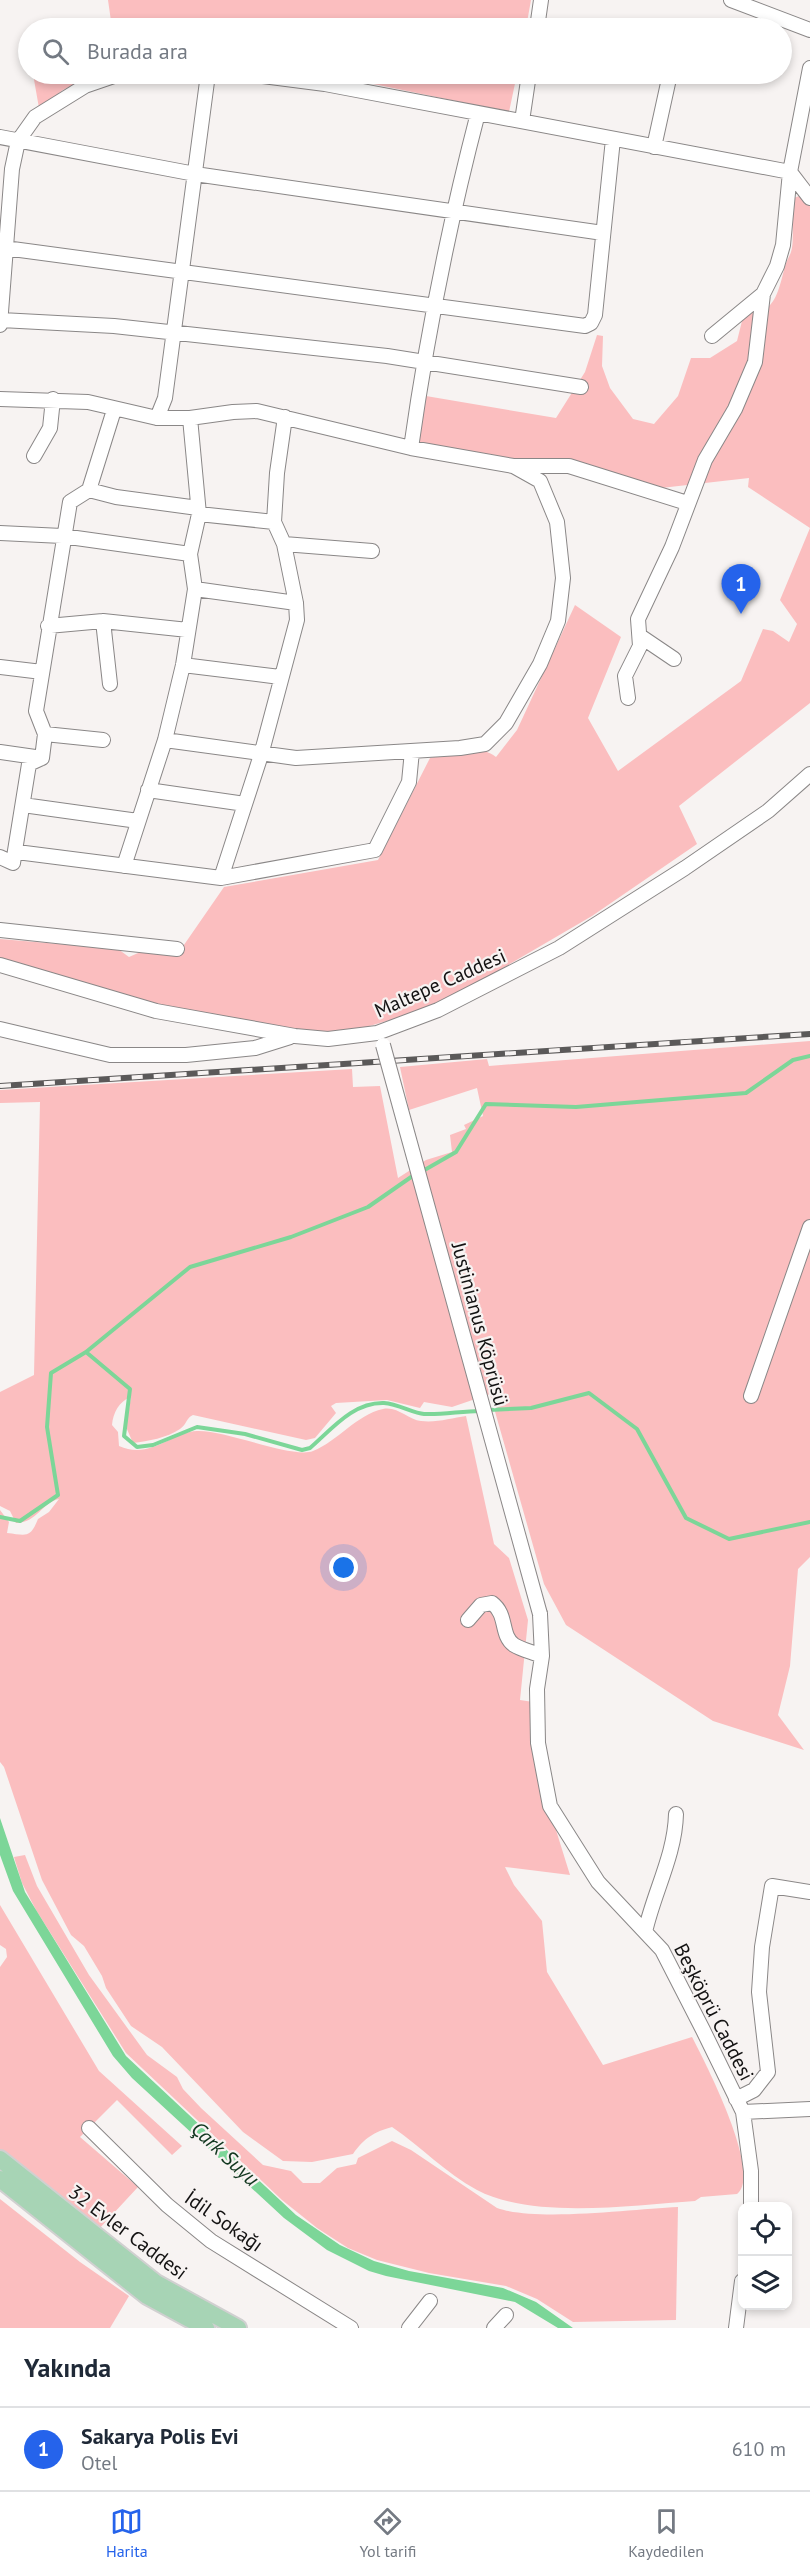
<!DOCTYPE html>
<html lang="tr">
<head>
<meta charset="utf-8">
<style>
  body { margin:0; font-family:"PT Sans",sans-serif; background:#f6f6f7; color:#1f2937 }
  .controls { position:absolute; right:18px; bottom:18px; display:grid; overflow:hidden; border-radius:12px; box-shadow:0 3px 9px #0003 }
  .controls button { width:54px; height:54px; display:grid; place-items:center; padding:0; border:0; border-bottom:2px solid #e0e1e3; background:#fff; color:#1f2937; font:30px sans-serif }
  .you { position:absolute; left:344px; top:1568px; width:21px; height:21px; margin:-15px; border:4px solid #fff; border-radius:50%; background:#1a73e8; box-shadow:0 0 0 9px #1a73e833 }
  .badge { display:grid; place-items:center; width:39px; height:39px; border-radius:50%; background:#2563eb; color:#fff; font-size:20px; font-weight:700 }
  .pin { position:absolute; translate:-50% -50px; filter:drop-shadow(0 2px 3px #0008) }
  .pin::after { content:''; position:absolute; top:32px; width:21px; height:18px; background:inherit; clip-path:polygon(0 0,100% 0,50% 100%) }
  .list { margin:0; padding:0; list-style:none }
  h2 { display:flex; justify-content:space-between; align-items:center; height:78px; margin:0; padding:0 24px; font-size:26px }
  h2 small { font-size:20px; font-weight:400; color:#747a83 }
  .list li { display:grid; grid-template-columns:39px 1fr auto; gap:18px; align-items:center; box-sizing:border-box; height:84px; padding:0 24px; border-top:2px solid #e0e1e3 }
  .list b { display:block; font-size:22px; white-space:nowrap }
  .list p { margin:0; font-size:20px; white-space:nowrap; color:#747a83 }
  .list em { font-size:20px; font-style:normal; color:#747a83 }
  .icon { flex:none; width:33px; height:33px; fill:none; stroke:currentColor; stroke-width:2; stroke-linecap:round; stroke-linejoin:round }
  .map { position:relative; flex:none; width:810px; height:2328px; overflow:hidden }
  .search { position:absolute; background:#fff; box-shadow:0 3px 9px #0003; left:18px; right:18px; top:18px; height:66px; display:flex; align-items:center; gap:15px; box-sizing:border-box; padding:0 21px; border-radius:33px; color:#747a83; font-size:22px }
  .sheet { height:162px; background:#fff }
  nav { display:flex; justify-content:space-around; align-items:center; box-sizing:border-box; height:84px; border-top:2px solid #e0e1e3; background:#fff; font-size:16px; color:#747a83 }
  nav a { display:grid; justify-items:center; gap:3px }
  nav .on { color:#2563eb }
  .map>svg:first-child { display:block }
  .green { fill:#fbbebf }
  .water { fill:#7cd698 }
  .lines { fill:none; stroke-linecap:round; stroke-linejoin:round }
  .stream { stroke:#7cd698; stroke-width:4 }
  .minor-casing { stroke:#8a8787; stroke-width:16 }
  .major-casing { stroke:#d0d0d0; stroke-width:20 }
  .minor { stroke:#fff; stroke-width:14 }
  .major { stroke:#a7d4b5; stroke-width:16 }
  .rail-casing { stroke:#5b5959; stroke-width:6 }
  .rail { stroke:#f7f3f2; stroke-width:4; stroke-dasharray:11; stroke-linecap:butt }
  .minor-bridge-casing { stroke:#8a8787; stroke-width:16; stroke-linecap:butt }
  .minor-bridge { stroke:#fff; stroke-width:14 }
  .labels { text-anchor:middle; stroke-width:4.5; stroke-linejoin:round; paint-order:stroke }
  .street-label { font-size:20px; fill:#131212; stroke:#f7f3f2 }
  .water-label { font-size:21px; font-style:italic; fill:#10361e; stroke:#f7f3f2 }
</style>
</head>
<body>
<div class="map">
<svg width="810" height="2328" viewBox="0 0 810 2328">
  <rect width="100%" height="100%" fill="#f7f3f2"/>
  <path class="green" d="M108,0H531L526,28H112Z
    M33,74H97L63,90L39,108Z
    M325,74H517L509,112Z
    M799,196L810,205V703L679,806L697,844L592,916L455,996L431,1008L349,1032H297L169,1010L0,959V939L118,949L129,957L145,950L177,955L224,887L378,860L430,758C452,753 477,743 496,757L517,730L575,605L621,637L588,718L618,771L741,681L763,629L773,631L789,642L797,624L780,600L810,528L748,487L749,478L661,488L554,462L520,458L495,459L419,443L426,396L556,418L585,372L597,335L603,336L602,366L610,388L633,419L654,424L678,396L691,358H710L737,341L744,313C774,316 778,293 784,270C785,263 789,258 791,252C794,242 792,229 793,218L788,213L789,200Z
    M810,1041V1557L798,1569L790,1666L778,1715L804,1750L713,1721L566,1625L544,1584L490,1394L452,1407L424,1402L420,1408L387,1400L336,1403L331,1406L336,1413L315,1438L306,1440L193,1415C186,1418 187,1424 180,1429C167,1438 148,1441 133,1443L126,1427L131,1397C119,1401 113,1413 112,1425L118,1432L119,1446C150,1460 172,1432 197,1431C226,1430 293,1459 313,1451C338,1441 356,1415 383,1409C398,1406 408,1420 421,1421C436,1423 452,1418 466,1416L494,1544L509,1558L528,1620L520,1700L533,1702L551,1814L570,1875L505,1867L514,1885L542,1921L547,1972L603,2065L692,2037C705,2062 763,2174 737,2194L701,2197L695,2201C632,2205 534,2220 477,2190C445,2173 422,2147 392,2127C374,2132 364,2138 353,2154L312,2162L283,2161L243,2132L162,2047L131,2026L106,1988L102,1976L84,1946L71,1935L42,1880L4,1767L0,1762V1510L9,1522L7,1533C26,1535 30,1539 38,1519L49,1512L59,1499C42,1502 37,1523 16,1523L10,1511L0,1506V1392L34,1375L40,1102L0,1103V1090L352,1069L353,1087L380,1086L398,1178L426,1160L452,1152L450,1135L466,1129L464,1125L483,1116L477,1088L409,1110L400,1067L487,1059L489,1066Z
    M25,1855L37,1886L89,1975L147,2055L177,2077L183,2089L201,2108L263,2165L291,2171L303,2183H320L337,2168L356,2164L358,2158L392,2141L411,2150L497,2208C537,2222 632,2209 678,2207L676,2320L573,2322L537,2299L506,2286L429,2273L377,2260L348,2248L317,2228L282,2200L126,2053L36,1910L22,1883L14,1857Z
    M0,1905L99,2071L182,2146L172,2155L117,2100L80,2137L138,2187L99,2229L0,2150V1967L7,1957L6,1949L0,1945Z
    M0,2199L80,2262L129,2296L110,2328H0Z"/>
  <path class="water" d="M0,1818L25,1892L126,2056L296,2215L340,2245L374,2261L409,2271L503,2288L536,2302L573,2328H558L515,2302L386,2276L369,2271L327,2250L284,2218L132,2078L113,2056L13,1891L0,1855Z"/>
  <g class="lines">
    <path class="stream" d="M421,1172L456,1152L486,1104L576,1107L746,1093L793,1060L810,1056
      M86,1352L130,1389L124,1436L137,1447L153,1445L197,1427L245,1434L302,1450L310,1448C332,1429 353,1402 384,1403C398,1404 413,1413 424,1414C442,1415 462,1411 480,1411
      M488,1410L531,1408L589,1393L637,1429L686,1518L729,1539L810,1522
      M0,1517L20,1521L58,1495L47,1427L51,1373L86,1352L190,1267L291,1237L368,1207L414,1175"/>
    <g class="minor-casing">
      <path id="minor" d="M731,0L810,30
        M537,28L541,0
        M246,74L325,84L790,172L810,198
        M522,121L529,74
        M0,137L195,174L603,233
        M654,147L670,74
        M5,248L585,326L591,323L595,315L613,139
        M1,320L114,326L387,356L581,387
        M0,325L12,169L18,141L35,117L85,86L120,74
        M712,336L763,294L777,266L783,245L790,172L810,68
        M0,399L88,402L157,418H190L233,412L257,411L411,448L513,466H569L687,503
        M157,418L165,398L208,74
        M411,448C427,335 449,224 478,113
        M34,456L50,428L53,399
        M89,490L116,497L198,508
        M199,514L274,522
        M0,533L62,536L190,554
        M284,544L372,551
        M195,589L296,603
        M103,621L110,684
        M48,626L103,621L188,630
        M640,636L674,659
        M183,665L280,677
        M0,667L42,672
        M628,698L625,676L640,646L638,619L672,547L705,460L735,409L755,362L763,294
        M45,734L103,740
        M165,740L296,758L460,748L485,744L506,723L540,664L558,621L563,578L557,522L540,481L515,467
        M0,752L42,758
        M148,790L245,804
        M23,805L138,821
        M17,852L221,878L261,755L297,620L296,603L284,544L274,522L277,473L285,417
        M0,857L13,863L29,764L42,758L45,734L36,711L70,502L89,490L114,410
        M124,866L165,740L183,665L195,589L190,554L199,514L190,418
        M221,878L375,850L409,782L412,751
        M0,930L177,949
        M0,965L156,1011L295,1036L328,1039L377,1033L438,1010L559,948L685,868L768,811L810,774
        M0,1029L110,1055H186L255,1048L290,1037
        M751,1396L810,1227
        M540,1614L542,1656L537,1689L538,1743L550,1806L598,1882L662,1950L703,2030L743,2112L751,2171V2206
        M468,1620L481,1605L492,1603C508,1615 500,1635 514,1645C522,1650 533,1652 542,1656
        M645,1932C654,1892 675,1855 676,1814
        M736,2099L754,2090L768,2072L759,1992L762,1947L772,1886L810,1892
        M743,2112L810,2109
        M89,2128L167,2205L211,2241L351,2328
        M409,2328L430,2301
        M494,2328L506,2315
        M736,2328L742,2281"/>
    </g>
    <g class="major-casing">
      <path id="major" d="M0,2159L156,2283L238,2328
        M0,2179L147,2296L206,2328"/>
    </g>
    <use href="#minor" class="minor"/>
    <use href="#major" class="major"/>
    <g class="rail-casing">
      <path id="rail" d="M0,1086L810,1034"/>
    </g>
    <use href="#rail" class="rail"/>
    <g class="minor-bridge-casing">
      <path id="minor-bridge" d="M383,1045L540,1614"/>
    </g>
    <use href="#minor-bridge" class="minor-bridge"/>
  </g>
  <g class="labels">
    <g class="street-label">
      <text transform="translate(440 983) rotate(-24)" y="7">Maltepe Caddesi</text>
      <text transform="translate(480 1324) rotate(75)" y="7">Justinianus Köprüsü</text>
      <text transform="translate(714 2012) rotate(63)" y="7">Beşköprü Caddesi</text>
      <text transform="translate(224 2221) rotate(35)" y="7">İdil Sokağı</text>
      <text transform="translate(128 2232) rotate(37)" y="7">32 Evler Caddesi</text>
    </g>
    <g class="water-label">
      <text transform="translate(225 2154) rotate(43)" y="7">Çark Suyu</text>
    </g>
  </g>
</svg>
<div class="controls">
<button><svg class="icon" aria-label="locate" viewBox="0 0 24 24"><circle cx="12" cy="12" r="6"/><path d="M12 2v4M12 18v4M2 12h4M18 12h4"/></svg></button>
<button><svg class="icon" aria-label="layers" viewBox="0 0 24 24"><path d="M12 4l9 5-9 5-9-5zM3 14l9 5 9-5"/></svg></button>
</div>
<div class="you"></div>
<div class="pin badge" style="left:741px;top:614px">1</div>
<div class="search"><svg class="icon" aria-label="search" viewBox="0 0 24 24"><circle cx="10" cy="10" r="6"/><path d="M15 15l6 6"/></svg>Burada ara</div>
</div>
<section class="sheet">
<h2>Yakında<small></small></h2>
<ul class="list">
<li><span class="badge">1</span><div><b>Sakarya Polis Evi</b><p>Otel</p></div><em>610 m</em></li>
</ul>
</section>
<nav>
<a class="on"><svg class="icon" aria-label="map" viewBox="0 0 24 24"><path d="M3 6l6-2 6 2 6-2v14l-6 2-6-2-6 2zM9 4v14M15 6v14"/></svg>Harita</a>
<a><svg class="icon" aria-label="directions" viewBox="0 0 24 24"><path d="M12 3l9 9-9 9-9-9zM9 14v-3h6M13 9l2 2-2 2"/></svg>Yol tarifi</a>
<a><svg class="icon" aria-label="saved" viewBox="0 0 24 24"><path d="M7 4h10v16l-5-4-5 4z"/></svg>Kaydedilen</a>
</nav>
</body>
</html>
